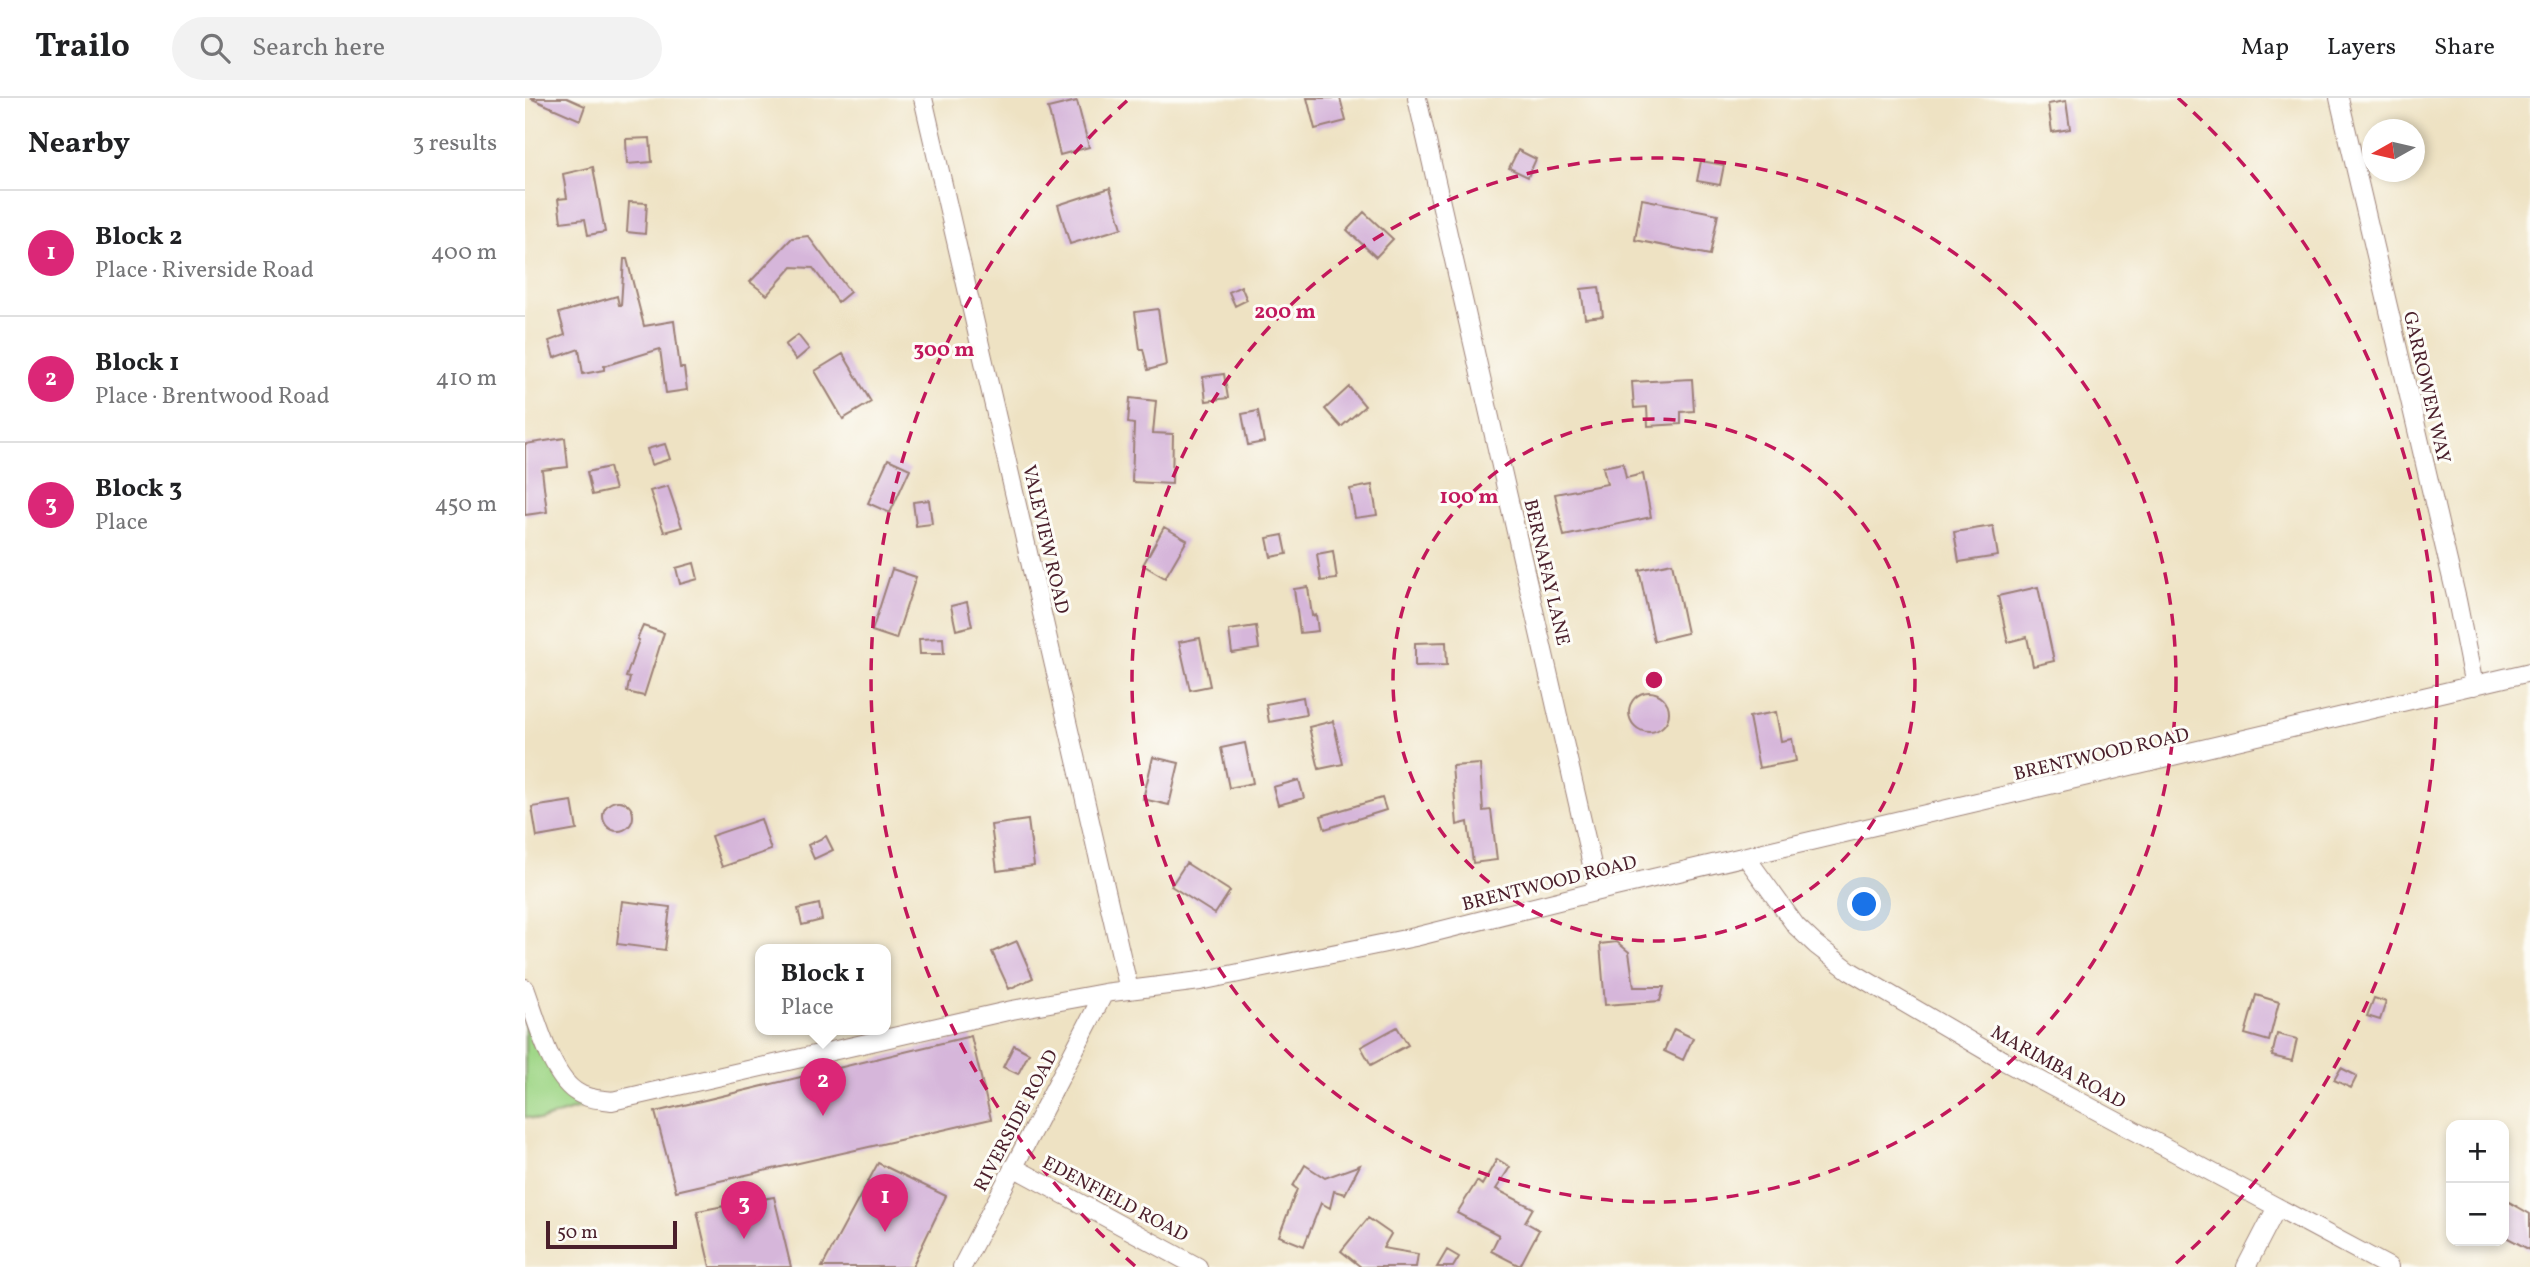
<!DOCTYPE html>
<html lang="en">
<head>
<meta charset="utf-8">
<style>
  body { margin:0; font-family:Vollkorn,serif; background:#f2f2f2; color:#202124 }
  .controls { position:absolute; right:21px; bottom:21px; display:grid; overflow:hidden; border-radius:14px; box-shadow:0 4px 10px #0003 }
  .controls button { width:63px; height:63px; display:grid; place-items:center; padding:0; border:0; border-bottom:2px solid #e0e0e0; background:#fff; color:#202124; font:35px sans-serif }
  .compass { position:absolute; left:1837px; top:21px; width:63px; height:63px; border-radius:50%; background:#fff; box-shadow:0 4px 10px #0003; rotate:262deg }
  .scale { position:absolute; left:21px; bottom:18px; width:131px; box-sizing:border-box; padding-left:7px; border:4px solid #4a1f2b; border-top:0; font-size:19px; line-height:24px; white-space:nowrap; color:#4a1f2b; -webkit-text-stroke:5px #fdfcf7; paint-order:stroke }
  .you { position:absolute; left:1340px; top:807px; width:24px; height:24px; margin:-18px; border:5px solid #fff; border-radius:50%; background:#1a73e8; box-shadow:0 0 0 10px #1a73e833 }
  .badge { display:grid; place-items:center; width:46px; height:46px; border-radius:50%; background:#db2777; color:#fff; font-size:23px; font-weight:700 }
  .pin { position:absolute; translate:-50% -58px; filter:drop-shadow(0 2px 4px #0008) }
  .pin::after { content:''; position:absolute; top:37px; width:24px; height:21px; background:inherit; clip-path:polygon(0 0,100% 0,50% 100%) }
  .popup { position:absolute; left:230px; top:846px; width:136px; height:91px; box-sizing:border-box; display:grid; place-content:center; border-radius:14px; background:#fff; filter:drop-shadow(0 2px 5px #0005); font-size:23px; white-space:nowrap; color:#757577 }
  .popup b { font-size:26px; color:#202124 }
  .popup::after { content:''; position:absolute; left:50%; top:100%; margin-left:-14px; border:14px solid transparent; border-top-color:#fff }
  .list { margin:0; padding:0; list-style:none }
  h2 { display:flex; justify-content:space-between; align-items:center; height:91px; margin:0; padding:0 28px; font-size:30px }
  h2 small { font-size:23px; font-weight:400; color:#757577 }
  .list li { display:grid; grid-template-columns:46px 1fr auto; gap:21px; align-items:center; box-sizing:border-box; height:126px; padding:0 28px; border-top:2px solid #e0e0e0 }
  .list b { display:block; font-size:26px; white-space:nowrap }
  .list p { margin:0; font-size:23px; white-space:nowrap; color:#757577 }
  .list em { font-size:23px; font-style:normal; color:#757577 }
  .icon { flex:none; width:38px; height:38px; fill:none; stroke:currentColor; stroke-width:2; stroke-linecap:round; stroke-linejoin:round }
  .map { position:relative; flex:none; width:2005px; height:1169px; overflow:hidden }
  header { display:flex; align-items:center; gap:42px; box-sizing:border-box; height:98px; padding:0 35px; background:#fff; border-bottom:2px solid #e0e0e0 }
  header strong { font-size:33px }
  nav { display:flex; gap:38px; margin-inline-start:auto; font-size:24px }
  .search { width:490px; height:63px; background:#f2f2f2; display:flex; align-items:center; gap:18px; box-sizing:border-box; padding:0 24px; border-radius:38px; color:#757577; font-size:26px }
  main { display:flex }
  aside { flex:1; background:#fff }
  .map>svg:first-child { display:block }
  .green { fill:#a0d788; stroke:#757b5a; stroke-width:2 }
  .building { fill:#d6b6da }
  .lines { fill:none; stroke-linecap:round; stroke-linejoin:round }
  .street-casing { stroke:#9c8077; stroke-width:20 }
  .street { stroke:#fff; stroke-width:18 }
  .ring { fill:none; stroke:#c2185b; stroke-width:3.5; stroke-dasharray:12 9 }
  .labels { text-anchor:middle; stroke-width:6; stroke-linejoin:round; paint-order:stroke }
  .street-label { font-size:19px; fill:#4a1f2b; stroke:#fdfcf7 }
  .centre { fill:#c2185b; stroke:#fdfcf7; stroke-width:3.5 }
  .ring-label { font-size:21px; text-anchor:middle; font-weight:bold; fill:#c2185b; stroke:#fdfcf7; stroke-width:6; stroke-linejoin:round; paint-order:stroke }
</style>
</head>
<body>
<header>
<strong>Trailo</strong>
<div class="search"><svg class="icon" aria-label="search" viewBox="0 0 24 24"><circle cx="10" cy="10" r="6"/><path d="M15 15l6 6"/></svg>Search here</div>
<nav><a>Map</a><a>Layers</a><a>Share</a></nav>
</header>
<main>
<aside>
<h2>Nearby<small>3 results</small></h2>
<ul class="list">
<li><span class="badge">1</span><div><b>Block 2</b><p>Place · Riverside Road</p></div><em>400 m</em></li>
<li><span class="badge">2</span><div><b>Block 1</b><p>Place · Brentwood Road</p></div><em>410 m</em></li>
<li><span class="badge">3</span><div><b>Block 3</b><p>Place</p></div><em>450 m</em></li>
</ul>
</aside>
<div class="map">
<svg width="2005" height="1169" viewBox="0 0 2005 1169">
  <rect width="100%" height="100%" fill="#fdfcf7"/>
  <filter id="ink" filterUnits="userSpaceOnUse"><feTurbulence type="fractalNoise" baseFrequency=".0143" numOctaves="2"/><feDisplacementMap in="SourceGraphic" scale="14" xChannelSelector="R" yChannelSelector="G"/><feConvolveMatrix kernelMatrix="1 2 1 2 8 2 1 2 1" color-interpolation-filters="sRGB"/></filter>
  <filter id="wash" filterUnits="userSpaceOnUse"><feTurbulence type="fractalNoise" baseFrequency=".00686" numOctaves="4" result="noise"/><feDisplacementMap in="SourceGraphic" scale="28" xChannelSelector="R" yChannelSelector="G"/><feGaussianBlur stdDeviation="1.57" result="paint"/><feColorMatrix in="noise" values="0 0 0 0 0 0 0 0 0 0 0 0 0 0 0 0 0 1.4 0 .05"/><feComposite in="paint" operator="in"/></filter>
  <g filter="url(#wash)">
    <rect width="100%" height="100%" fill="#eee2c3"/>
    <path class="green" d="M0,906L45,998L61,1008L16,1022L0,1019Z"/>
    <g id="blocks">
      <path class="building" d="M5,0H42L60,8L55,22Z
        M782,0H815L821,23L790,31Z
        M552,3L564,49L535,57L523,10Z
        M1541,3L1545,31L1527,34L1523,6Z
        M125,40L127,64L102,66L101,41Z
        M993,52L1011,61L1003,79L984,70Z
        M1176,63L1199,67L1195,87L1172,83Z
        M68,69L80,134L63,137L60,121L36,124L33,101L42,100L38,76Z
        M585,90L597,130L545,146L533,107Z
        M1117,101L1193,116L1185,157L1110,142Z
        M104,104L122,105L120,136L102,134Z
        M839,114L868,141L851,159L822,132Z
        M283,138L325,194L313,204L288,170L267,169L242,197L225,184L267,140Z
        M99,161H102L119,228L149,223L155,270H159L162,292L141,295L135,251L79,268V272L58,276L54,251L29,260L24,243L40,237L34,215L92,198L94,207H96Z
        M716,188L722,202L710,208L704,194Z
        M1074,189L1078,218L1060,220L1056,191Z
        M633,211L641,267L623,272L618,251H615L610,214Z
        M273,237L284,251L271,262L260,247Z
        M318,256L346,304L318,321L290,273Z
        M699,276L703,300L681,303L678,279Z
        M1167,281L1169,313L1156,314V326L1123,328L1122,309L1109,310L1107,284Z
        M824,289L840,308L816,329L800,311Z
        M605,300L631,303L628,335L648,336L647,386L607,384L609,326L603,325Z
        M733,313L739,344L723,347L717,316Z
        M40,340L43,369L17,372L22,414L0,417V346Z
        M140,346L145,361L126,367L122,351Z
        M363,361L385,371L365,415L343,405Z
        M1098,365L1101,380L1118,376L1126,419L1039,438L1030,396L1082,386L1078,369Z
        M84,369L90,392L67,397L62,374Z
        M847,387L852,417L830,420L825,391Z
        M143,388L157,429L139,434L125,393Z
        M404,402L407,426L391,428L388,404Z
        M1468,428L1473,458L1434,464L1429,434Z
        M639,429L662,442L640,480L618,467Z
        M758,437L762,456L746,459L742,440Z
        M808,453L812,481L796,483L792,456Z
        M169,465L173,481L155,486L151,470Z
        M1147,465L1162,535L1129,543L1114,472Z
        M367,471L391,479L371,541L347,533Z
        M783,489L787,518L791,517L793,533L775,535L769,491Z
        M1513,489L1529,563L1508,568L1502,539L1483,544L1473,498Z
        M442,504L447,528L431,532L426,508Z
        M118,528L139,535L119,598L102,594L105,580L101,579L114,542L112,541Z
        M731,528L734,551L707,555L704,532Z
        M418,540L419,556H395L394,541Z
        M675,540L685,588L665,592L654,544Z
        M921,544L922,567L890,568V545Z
        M1104 614a20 20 0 1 1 40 0a20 20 0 1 1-40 0Z
        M778,599L781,617L744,624L741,606Z
        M1251,614L1256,643L1267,641L1271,663L1234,670L1224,619Z
        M808,623L818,666L794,671L784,629Z
        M720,645L728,685L704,690L696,650Z
        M628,659L654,665L644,707L618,701Z
        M955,666L958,713L966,712L972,762L948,765L943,724L932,727L927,668Z
        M774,682L779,700L753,707L748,689Z
        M857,700L861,712L800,731L796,718Z
        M78 718a15 15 0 1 1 30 0a15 15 0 1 1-30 0Z
        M47,703L52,732L12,739L7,709Z
        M236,721L246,752L197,769L186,738Z
        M503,722L509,768L472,773L466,727Z
        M301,738L308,752L289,761L283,747Z
        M661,765L705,793L690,816L646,788Z
        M97,803L145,809L140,852L92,846Z
        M294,806L297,822L277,827L273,811Z
        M492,843L508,880L484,891L467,854Z
        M1092,844L1104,854L1109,889H1139L1135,903L1080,907L1075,846Z
        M1731,897L1754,904L1744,943L1720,936Z
        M1849,900L1861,904L1855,922L1842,918Z
        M872,929L883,947L846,967L836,949Z
        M1149,931L1168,940L1158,962L1139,953Z
        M1752,936L1772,941L1767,963L1747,958Z
        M446,938L466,1021L151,1093L130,1014Z
        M489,947L504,955L493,976L478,969Z
        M1816,970L1832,978L1826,990L1809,982Z
        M972,1061L985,1069L971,1091L1008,1110L1000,1124L1014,1132L995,1168L966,1153L974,1137L932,1115L952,1083L957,1087Z
        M353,1065L421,1098L387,1169H297Z
        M780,1067L800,1080L835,1067L820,1096L809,1093L805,1110L796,1105L779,1148L754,1138L772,1091L768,1088Z
        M249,1099L266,1169H185L172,1113Z
        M1979,1101L2005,1116V1152L1979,1138Z
        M843,1120L866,1136L858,1150L893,1156L891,1169H836L816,1153Z
        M922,1152L934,1159L928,1169H912Z"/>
    </g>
  </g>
  <g filter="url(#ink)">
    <use href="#blocks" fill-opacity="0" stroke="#9c8077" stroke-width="2"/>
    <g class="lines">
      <g class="street-casing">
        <path id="street" d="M398,0L604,892
          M892,0L1073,793
          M1814,0L1932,502L1949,588
          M1221,759L1271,828L1291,847L1325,873L1477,962L1864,1169
          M0,890C11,919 25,976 50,993C61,1001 74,1001 87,1003L487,912L579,895L675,883L890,839L1073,793L2005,574
          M488,1069L673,1169
          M437,1169L579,895
          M1721,1169L1752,1109"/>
      </g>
      <use href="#street" class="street"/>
    </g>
  </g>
  <g class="ring">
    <circle cx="1129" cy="582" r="261"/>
    <circle cx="1129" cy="582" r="522"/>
    <path d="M610 1168A783 783 0 0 1 605 0M1653 0A783 783 0 0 1 1648 1168"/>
  </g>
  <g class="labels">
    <g class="street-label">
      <text transform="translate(1903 289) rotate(77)" y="7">GARROWEN WAY</text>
      <text transform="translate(522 441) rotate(77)" y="7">VALEVIEW ROAD</text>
      <text transform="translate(1023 474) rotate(77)" y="7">BERNAFAY LANE</text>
      <text transform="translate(1576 655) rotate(-13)" y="7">BRENTWOOD ROAD</text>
      <text transform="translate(1024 784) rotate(-14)" y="7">BRENTWOOD ROAD</text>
      <text transform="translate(1534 968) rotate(29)" y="7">MARIMBA ROAD</text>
      <text transform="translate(490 1022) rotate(-62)" y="7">RIVERSIDE ROAD</text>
      <text transform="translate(591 1100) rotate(28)" y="7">EDENFIELD ROAD</text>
    </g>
  </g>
  <circle cx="1129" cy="582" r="10" class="centre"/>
  <g class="ring-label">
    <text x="760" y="220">200 m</text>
    <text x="419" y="258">300 m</text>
    <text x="944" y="405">100 m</text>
  </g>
</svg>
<div class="controls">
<button>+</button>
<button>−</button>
</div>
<svg class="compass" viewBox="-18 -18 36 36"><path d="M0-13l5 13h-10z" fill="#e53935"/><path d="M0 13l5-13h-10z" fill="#757577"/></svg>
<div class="scale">50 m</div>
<div class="you"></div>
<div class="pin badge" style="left:360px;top:1134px">1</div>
<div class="pin badge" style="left:298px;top:1018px">2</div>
<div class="popup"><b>Block 1</b>Place</div>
<div class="pin badge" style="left:219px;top:1141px">3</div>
</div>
</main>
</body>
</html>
